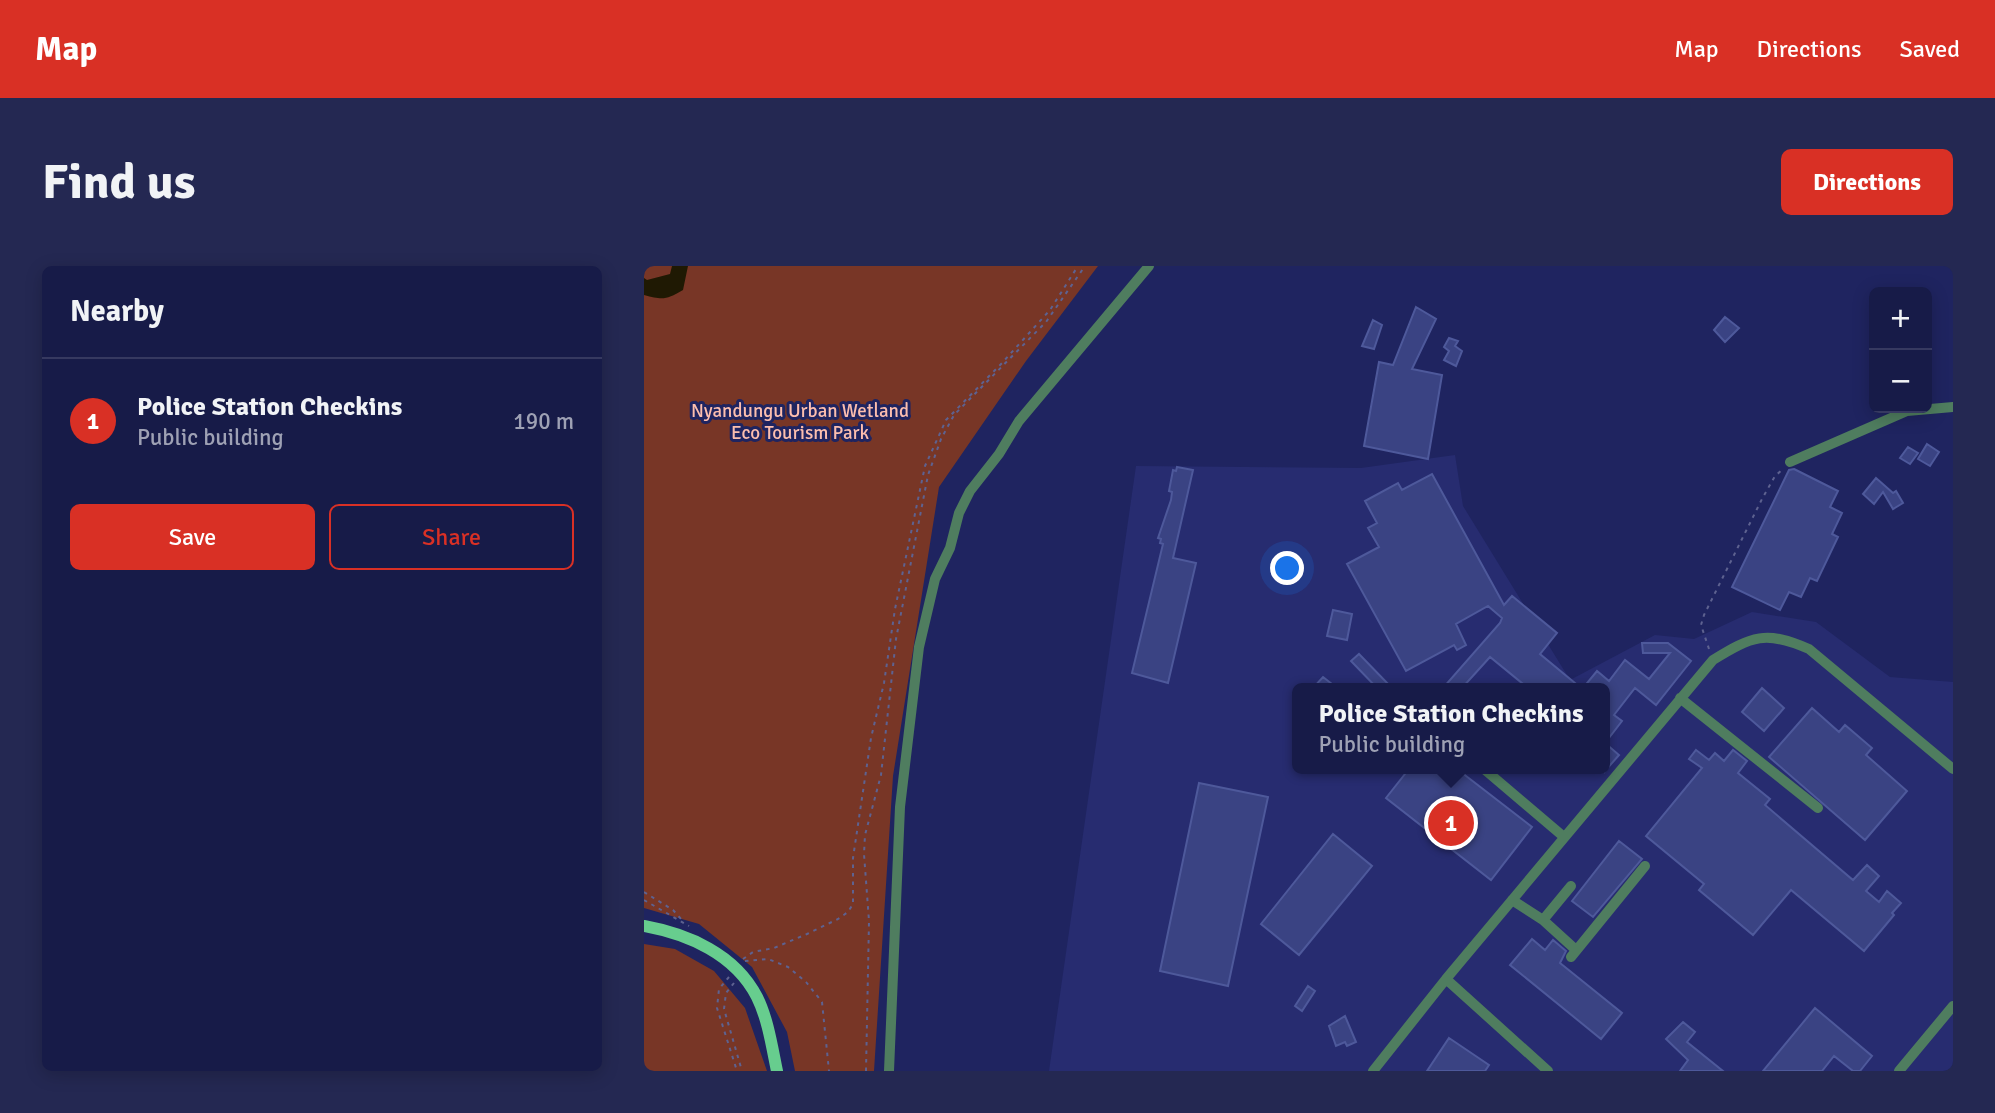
<!DOCTYPE html>
<html lang="en">
<head>
<meta charset="utf-8">
<style>
  body { margin:0; font-family:Signika,sans-serif; background:#242852; color:#f1f3f6 }
  .controls { position:absolute; right:21px; top:21px; display:grid; overflow:hidden; border-radius:10px; box-shadow:0 4px 18px #0003 }
  .controls button { width:63px; height:63px; display:grid; place-items:center; padding:0; border:0; border-bottom:2px solid #363960; background:#171b48; color:#f1f3f6; font:35px sans-serif }
  .you { position:absolute; left:644px; top:303px; width:24px; height:24px; margin:-18px; border:5px solid #fff; border-radius:50%; background:#1a73e8; box-shadow:0 0 0 10px #1a73e833 }
  .badge { display:grid; place-items:center; width:46px; height:46px; border-radius:50%; background:#d93025; color:#fff; font-size:23px; font-weight:700 }
  .pin { position:absolute; translate:-50% -50%; border:4px solid #fff; box-shadow:0 2px 7px #0006 }
  .popup { position:absolute; left:648px; top:417px; width:318px; height:91px; box-sizing:border-box; display:grid; place-content:center; border-radius:10px; background:#171b48; filter:drop-shadow(0 2px 5px #0005); font-size:23px; white-space:nowrap; color:#9ea1b4 }
  .popup b { font-size:26px; color:#f1f3f6 }
  .popup::after { content:''; position:absolute; left:50%; top:100%; margin-left:-14px; border:14px solid transparent; border-top-color:#171b48 }
  .list { margin:0; padding:0; list-style:none }
  h2 { display:flex; justify-content:space-between; align-items:center; height:91px; margin:0; padding:0 28px; font-size:30px }
  h2 small { font-size:23px; font-weight:400; color:#9ea1b4 }
  .list li { display:grid; grid-template-columns:46px 1fr auto; gap:21px; align-items:center; box-sizing:border-box; height:126px; padding:0 28px; border-top:2px solid #363960 }
  .list b { display:block; font-size:26px; white-space:nowrap }
  .list p { margin:0; font-size:23px; white-space:nowrap; color:#9ea1b4 }
  .list em { font-size:23px; font-style:normal; color:#9ea1b4 }
  .actions { display:flex; gap:14px; padding:21px 28px }
  .actions a { flex:1; padding:16px 0; border:2px solid #d93025; border-radius:10px; text-align:center; font-size:24px; color:#d93025 }
  .actions .main { background:#d93025; color:#fff }
  .map { position:relative; flex:none; width:1309px; height:805px; overflow:hidden; border-radius:10px }
  header { display:flex; align-items:center; gap:42px; box-sizing:border-box; height:98px; padding:0 35px; background:#d93025; color:#fff }
  header strong { font-size:33px }
  nav { display:flex; gap:38px; margin-inline-start:auto; font-size:24px }
  .intro { display:flex; align-items:center; justify-content:space-between; box-sizing:border-box; height:168px; padding:0 42px }
  h1 { margin:0; font-size:49px }
  .button { padding:18px 32px; border-radius:10px; background:#d93025; color:#fff; font-size:24px; font-weight:700 }
  main { display:flex; gap:42px; padding:0 42px }
  aside { flex:1; background:#171b48; border-radius:10px; box-shadow:0 4px 18px #0003 }
  .map>svg:first-child { display:block }
  .built { fill:#272c70; fill-rule:evenodd }
  .green { fill:#783626 }
  .water { fill:#1f1903 }
  .building { fill:#3a4383; stroke:#4e599b; stroke-width:2 }
  .lines { fill:none; stroke-linecap:round; stroke-linejoin:round }
  .path { stroke:#5e6290; stroke-width:2; stroke-dasharray:3.5 5; stroke-linecap:butt }
  .minor { stroke:#4f7d5f; stroke-width:10 }
  .major { stroke:#67cd8e; stroke-width:12 }
  .labels { text-anchor:middle; stroke-width:6; stroke-linejoin:round; paint-order:stroke }
  .park-label { font-size:19px; fill:#fcbeae; stroke:#1f2460 }
</style>
</head>
<body>
<header>
<strong>Map</strong>
<nav><a>Map</a><a>Directions</a><a>Saved</a></nav>
</header>
<div class="intro"><h1>Find us</h1><a class="button">Directions</a></div>
<main>
<aside>
<h2>Nearby<small></small></h2>
<ul class="list">
<li><span class="badge">1</span><div><b>Police Station Checkins</b><p>Public building</p></div><em>190 m</em></li>
</ul>
<div class="actions"><a class="main">Save</a><a>Share</a></div>
</aside>
<div class="map">
<svg width="1309" height="805" viewBox="0 0 1309 805">
  <rect width="100%" height="100%" fill="#1f2460"/>
  <path class="built" d="M811,189L819,240L926,414L1011,369L1050,373L1108,346L1172,356L1246,411L1309,416V805H405L492,200L717,202ZM653,422H961V503H653Z"/>
  <path class="green" d="M0,0H454L382,95L295,221L249,510L230,805H151L143,766L108,701L55,658L0,642Z
    M0,678L31,683L70,705L101,742L123,805H0Z"/>
  <path class="water" d="M28,0H44L39,24C22,34 19,34 0,29V12L3,14L26,8Z"/>
  <path class="building" d="M772,41L792,53L768,103L798,109L784,193L720,180L735,96L749,99Z
    M1081,51L1095,62L1081,76L1070,64Z
    M729,54L738,59L730,83L718,80Z
    M805,72L814,75L811,80L818,85L812,100L800,94L805,85L800,81Z
    M1283,178L1295,186L1286,200L1274,193Z
    M1264,181L1274,187L1266,198L1256,192Z
    M533,201L549,204L529,292L552,297L524,417L488,407L519,278L516,277L517,273L514,272L527,234L528,226L525,225L529,204L532,205Z
    M1150,203L1194,225L1186,241L1198,247L1188,268L1194,271L1173,315L1166,312L1157,331L1145,326L1136,344L1088,321L1145,204Z
    M788,208L860,339L868,330L913,367L896,388L937,422H884L846,391L818,422H799L856,357L858,352L844,340L812,358L822,379L813,384L810,379L762,405L703,298L735,281L724,262L733,257L721,235L754,217L758,224Z
    M1232,212L1249,227L1252,225L1259,237L1249,243L1239,226L1230,238L1219,228Z
    M689,344L708,348L703,374L683,370Z
    M998,377H1024L1047,395L1012,439L991,422L970,449L978,455L961,477V422H939L953,405L965,415L981,394L1005,413L1026,387H999Z
    M715,388L748,422H733L707,395Z
    M679,411L693,422H669Z
    M1118,422L1140,442L1120,465L1098,446Z
    M1168,442L1195,466L1201,459L1228,482L1222,489L1263,525L1221,574L1125,491Z
    M961,477L975,489L961,505Z
    M1052,484L1065,494L1071,487L1080,495L1089,484L1103,495L1094,507L1126,533L1121,539L1209,614L1223,599L1235,610L1222,625L1235,636L1243,625L1257,637L1248,647L1250,649L1220,685L1147,624L1109,669L1055,624L1060,618L1002,570L1058,502L1045,493Z
    M765,503H813L888,561L847,614L742,532Z
    M555,517L624,531L584,720L516,705Z
    M689,568L728,600L655,689L617,658Z
    M975,575L998,593L949,651L928,635Z
    M888,673L901,684L909,674L922,685L916,697L978,747L957,773L866,699Z
    M664,720L671,725L658,745L651,740Z
    M1171,742L1228,790L1216,805H1209L1190,790L1178,805H1119Z
    M701,750L712,776L703,780L701,776L692,780L685,760Z
    M1039,756L1051,766L1043,776L1079,805H1036L1044,794L1022,773Z
    M805,772L845,799L841,805H783Z"/>
  <g class="lines">
    <path class="path" d="M1065,383L1057,359L1060,349L1118,233L1131,210L1138,204
      M0,626L29,644L38,654
      M0,634L45,660
      M99,693L109,686L130,682L163,668L194,653L204,646L209,638V592L227,472L240,417L251,343L281,200L302,154L358,97L406,44L434,0
      M101,695L124,693L144,701L162,716L178,736L185,805
      M85,711L75,723L73,742L93,805
      M90,717L82,727L80,743L98,805
      M222,805L225,655L220,588L221,569L237,509L252,373L284,209L297,173L310,149L402,56L441,0"/>
    <path class="minor" d="M1146,196L1263,145L1309,141
      M1036,432L1174,542
      M840,503L920,571
      M868,634L899,654L932,684
      M899,654L927,620
      M927,691L1001,600
      M802,713L904,805
      M245,805L256,541L275,381L291,313L306,282L315,247L326,225L355,188L375,155L505,0
      M729,805L802,713L1069,394C1108,370 1122,364 1165,383L1309,503
      M1255,805L1309,740"/>
    <path class="major" d="M0,660C44,668 91,688 113,731C124,753 128,781 133,805"/>
  </g>
  <g class="labels">
    <g class="park-label">
      <text x="156" y="151">Nyandungu Urban Wetland<tspan x="156" dy="22">Eco Tourism Park</tspan></text>
    </g>
  </g>
</svg>
<div class="controls">
<button>+</button>
<button>−</button>
</div>
<div class="you"></div>
<div class="pin badge" style="left:807px;top:557px">1</div>
<div class="popup"><b>Police Station Checkins</b>Public building</div>
</div>
</main>
</body>
</html>
